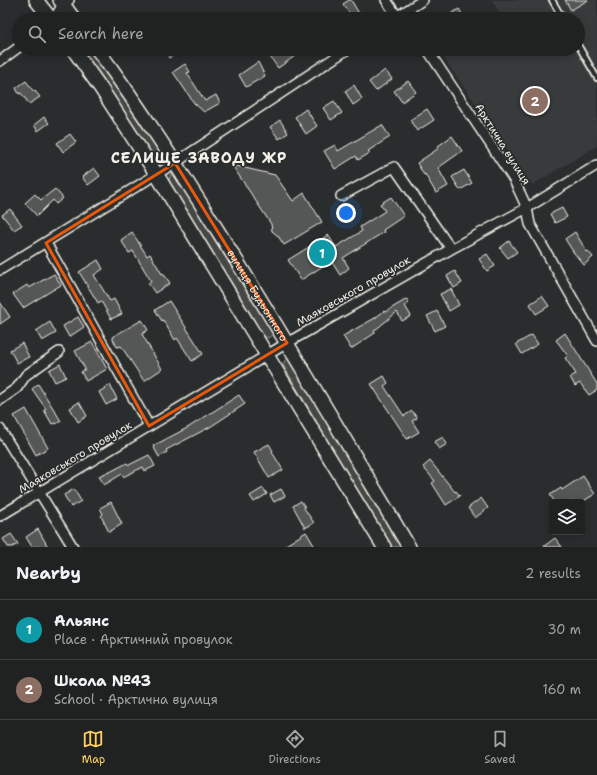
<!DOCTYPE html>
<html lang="en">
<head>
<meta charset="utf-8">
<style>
  body { margin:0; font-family:"Shantell Sans",sans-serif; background:#2d2f2f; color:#f1f3f6 }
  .controls { position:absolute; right:12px; bottom:12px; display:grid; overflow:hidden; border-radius:4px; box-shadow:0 2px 10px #0003 }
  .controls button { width:36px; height:36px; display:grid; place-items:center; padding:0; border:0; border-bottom:1px solid #3d3f40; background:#202222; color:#f1f3f6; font:20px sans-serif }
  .you { position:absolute; left:346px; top:213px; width:14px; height:14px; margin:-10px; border:3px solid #fff; border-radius:50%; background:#1a73e8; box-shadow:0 0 0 6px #1a73e833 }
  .badge { display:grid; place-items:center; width:26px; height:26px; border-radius:50%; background:#ffd166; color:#fff; font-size:13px; font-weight:700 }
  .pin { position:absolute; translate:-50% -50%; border:2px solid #fff; box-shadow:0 1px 4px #0006 }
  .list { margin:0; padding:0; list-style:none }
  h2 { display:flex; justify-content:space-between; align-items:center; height:52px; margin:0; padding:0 16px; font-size:17px }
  h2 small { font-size:13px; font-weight:400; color:#a2a4a5 }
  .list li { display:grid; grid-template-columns:26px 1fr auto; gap:12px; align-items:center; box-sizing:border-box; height:60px; padding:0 16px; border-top:1px solid #3d3f40 }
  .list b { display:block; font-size:15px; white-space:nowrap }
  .list p { margin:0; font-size:13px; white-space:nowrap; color:#a2a4a5 }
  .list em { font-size:13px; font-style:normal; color:#a2a4a5 }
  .icon { flex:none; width:22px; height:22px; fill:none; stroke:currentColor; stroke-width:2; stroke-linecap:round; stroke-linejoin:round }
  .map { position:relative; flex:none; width:597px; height:547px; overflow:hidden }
  .search { position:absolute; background:#202222; box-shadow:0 2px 10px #0003; left:12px; right:12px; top:12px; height:44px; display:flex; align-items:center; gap:10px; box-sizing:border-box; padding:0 14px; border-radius:22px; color:#a2a4a5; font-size:15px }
  .sheet { height:172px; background:#202222 }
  nav { display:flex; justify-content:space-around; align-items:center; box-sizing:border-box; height:56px; border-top:1px solid #3d3f40; background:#202222; font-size:11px; color:#a2a4a5 }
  nav a { display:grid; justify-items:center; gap:2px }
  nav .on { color:#ffd166 }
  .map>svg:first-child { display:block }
  .built { fill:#373a3a }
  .green { fill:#444645; stroke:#9c9c96 }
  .building { fill:#555756; stroke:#f4f1e8 }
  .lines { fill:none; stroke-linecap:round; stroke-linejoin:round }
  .lane-casing { stroke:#f4f1e8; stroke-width:8 }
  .street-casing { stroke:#f4f1e8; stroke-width:12 }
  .secondary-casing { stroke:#f4f1e8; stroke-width:16 }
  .lane { stroke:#2a2d2e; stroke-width:4.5 }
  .street { stroke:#2a2d2e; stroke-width:9 }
  .secondary { stroke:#2a2d2e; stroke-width:13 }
  .marked { fill:none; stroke:#e8590c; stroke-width:3; stroke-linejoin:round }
  .labels { text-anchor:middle; stroke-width:3.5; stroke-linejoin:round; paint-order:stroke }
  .street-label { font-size:11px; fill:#f4f1e8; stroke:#2a2d2e }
  .district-label { font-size:15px; font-weight:bold; letter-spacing:1px; fill:#f4f1e8; stroke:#2a2d2e }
</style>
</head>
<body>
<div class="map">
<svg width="597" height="547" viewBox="0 0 597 547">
  <rect width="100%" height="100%" fill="#2a2d2e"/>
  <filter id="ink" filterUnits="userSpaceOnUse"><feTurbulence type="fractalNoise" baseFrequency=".025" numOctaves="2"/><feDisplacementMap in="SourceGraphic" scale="8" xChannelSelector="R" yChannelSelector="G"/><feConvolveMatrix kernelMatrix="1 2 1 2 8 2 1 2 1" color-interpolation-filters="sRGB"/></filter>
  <g filter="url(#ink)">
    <path class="built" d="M492,0H597V146L532,185L443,57L453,49H578V19H491L499,13Z"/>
    <path class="green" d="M80,49H90L108,72L166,159V162L160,165L156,163L102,79Z
      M174,174L176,175L273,331C272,335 271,337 267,338L262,334L169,181L170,175Z
      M288,358L291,360L402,547H391L283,365L285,360Z"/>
    <path class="building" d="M349,0H351L360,15L353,19L343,4Z
      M565,0H588L571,10Z
      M459,9L465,19H442Z
      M164,49H183L169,58Z
      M275,49H305L278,68L268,54Z
      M258,62L265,76L246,87L239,75Z
      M185,64L190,72L187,73L205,101L216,95L220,103L204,112L194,103L173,72Z
      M385,70L392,79L376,91L369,82Z
      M26,81L34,92L35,91L40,97L29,104L21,93L19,94L16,88Z
      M408,81L416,92L402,102L394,91Z
      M354,85L362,99L353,105L345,91Z
      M334,101L342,113L331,120L323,108Z
      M306,109L317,126L306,134L295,117Z
      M427,109L434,120L417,131L410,120Z
      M44,117L49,123L38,131L34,125Z
      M280,120L288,133L279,139L270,127Z
      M382,125L390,137L368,151L370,153L358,160L356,156L335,169L324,151L335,145L338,151Z
      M70,134L76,142L63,152L57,143Z
      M452,136L462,151L438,168L448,186L436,193L425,174L424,175L417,163L439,148L438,146Z
      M232,165L275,175L293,201L304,193L322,222L284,245L278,236L272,231L271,224Z
      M94,168L100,176L88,185L82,177Z
      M464,170L472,183L460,190L452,177Z
      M55,189L63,198L56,204L53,200L37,216L25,203L35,194L41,200Z
      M391,197L404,216L383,230L384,232L343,258L349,268L340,275L331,261L301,280L288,260L328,235L336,247L362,231L360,227L385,211L380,204Z
      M562,208L567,217L555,223L550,214Z
      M10,209L22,225L14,230L2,215Z
      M132,232L147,256L150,254L162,274L163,273L170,283L155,293L148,283L151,281L133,251L129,253L121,240Z
      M575,232L587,252L588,251L593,257L584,265L574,253L565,239Z
      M509,241L517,252L508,258L500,248Z
      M487,254L495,266L487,271L479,259Z
      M98,260L103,269L94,275L110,301L114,299L122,314L111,319L101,301L98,303L79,272Z
      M455,271L462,283L454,288L447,276Z
      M54,274L61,285L23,308L13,294L27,285L29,288Z
      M451,289L459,305L449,311L440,294Z
      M542,296L549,306L536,314L530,304Z
      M407,299L409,303L405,306L411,316L402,321L397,312L374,331L375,333L351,349L343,336L375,318L384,311L385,312Z
      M169,301L203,354L192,361L177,338L175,340L163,320L162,321L155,310Z
      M0,302L10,317L0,324Z
      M437,311L445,326L435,331L427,316Z
      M78,317L84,327L69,337L63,326Z
      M142,320L148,330L142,334L162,369L144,381L121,346L117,347L112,337Z
      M50,322L56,333L42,341L36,331Z
      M565,333L597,384V390L589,395L580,383L575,386L570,377L576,374L565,358L568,356L556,340Z
      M532,335L538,344L522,354L516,344Z
      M92,342L107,369L86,381L81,372L85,369L75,351Z
      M22,343L29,357L17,363L10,350Z
      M60,364L66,377L55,382L49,370Z
      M384,376L388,383L384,386L404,416L412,411L417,418L412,421L419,432L407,439L371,384Z
      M38,384L61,421L56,424V423L52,424L44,410L46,409L32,389Z
      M110,385L117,399L106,405L99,392Z
      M239,395L245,404L210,427L166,450L167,452L159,457L153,446L189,427Z
      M79,402L87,416L78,422L70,408Z
      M26,409L48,448L36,455L14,416Z
      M443,437L447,444L439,449L434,442Z
      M269,444L273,451L272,452L283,470L269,478L254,452Z
      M149,455L155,466L145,471L143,467L123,477L122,474L104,485L99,476L108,472V473L127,463L129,465Z
      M430,461L455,492L456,491L460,496L446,505L432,483L435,481L423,467Z
      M583,476L595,494L582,502H555L550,495L561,488L562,490Z
      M263,488L267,494L254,502L250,496Z
      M74,489L81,501L71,507L64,495Z
      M281,489L285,496L274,502L270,495Z
      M481,498L488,508L475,518L468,508Z
      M301,501L305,507L304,508L314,523L305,528L293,506Z
      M111,502L122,524L109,532L101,516L103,514L100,508Z
      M38,529L48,547H32L26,537Z
      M306,532L315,547H283Z
      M11,534L18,544L12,547H8L3,539Z
      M555,538L562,547H543Z"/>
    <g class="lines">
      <g class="lane-casing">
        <path id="lane" d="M552,0L563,19
          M578,45L597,78"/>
      </g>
      <g class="street-casing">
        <path id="street" d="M386,0L397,16
          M54,19L63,4L69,0
          M393,19L423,0
          M427,49L514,180L527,208L530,224L597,341
          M0,61L19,47
          M341,196L394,167L451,249
          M46,243L149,426
          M0,270L175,163L348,49
          M0,400L17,388L26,375L59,352
          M0,429L73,547
          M0,516L287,343L451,249L527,208L597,165"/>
      </g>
      <g class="secondary-casing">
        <g id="secondary">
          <path d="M36,0L51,19"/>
          <path d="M60,0L74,19"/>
          <path d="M73,49L100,87L157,175L384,547"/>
          <path id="s1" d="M97,49C146,115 189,185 233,255C293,352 351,450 409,547"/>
        </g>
      </g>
      <use href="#lane" class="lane"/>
      <use href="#street" class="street"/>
      <use href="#secondary" class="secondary"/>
    </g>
  </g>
  <path class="marked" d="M175,163L287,343L149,426L46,243Z"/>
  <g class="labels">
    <g class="street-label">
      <text transform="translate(503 144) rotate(58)" y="4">Арктична вулиця</text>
      <text transform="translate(353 291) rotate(-30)" y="4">Маяковського провулок</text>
      <text dy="4" stroke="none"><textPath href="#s1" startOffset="294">вулиця Будьонного</textPath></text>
      <text transform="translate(75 457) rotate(-31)" y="4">Маяковського провулок</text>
    </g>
    <g class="district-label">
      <text x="199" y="163">СЕЛИЩЕ ЗАВОДУ ЖР</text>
    </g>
  </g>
</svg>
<div class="controls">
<button><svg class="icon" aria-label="layers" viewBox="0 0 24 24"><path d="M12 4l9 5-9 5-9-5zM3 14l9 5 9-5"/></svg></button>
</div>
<div class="you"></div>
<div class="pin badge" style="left:322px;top:253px;background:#0f9aa8">1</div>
<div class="pin badge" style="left:535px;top:101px;background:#8d6e63">2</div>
<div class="search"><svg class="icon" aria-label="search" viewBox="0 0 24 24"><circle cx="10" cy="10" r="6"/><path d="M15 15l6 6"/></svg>Search here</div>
</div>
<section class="sheet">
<h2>Nearby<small>2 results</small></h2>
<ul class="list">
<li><span class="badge" style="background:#0f9aa8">1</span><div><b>Альянс</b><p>Place · Арктичний провулок</p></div><em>30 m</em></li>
<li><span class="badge" style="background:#8d6e63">2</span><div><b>Школа №43</b><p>School · Арктична вулиця</p></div><em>160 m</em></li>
</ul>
</section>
<nav>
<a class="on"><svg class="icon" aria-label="map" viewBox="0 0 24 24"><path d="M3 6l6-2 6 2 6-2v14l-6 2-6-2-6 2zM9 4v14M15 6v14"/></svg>Map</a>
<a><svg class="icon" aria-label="directions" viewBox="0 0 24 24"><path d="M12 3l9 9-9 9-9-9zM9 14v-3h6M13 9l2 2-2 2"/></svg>Directions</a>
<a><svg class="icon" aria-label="saved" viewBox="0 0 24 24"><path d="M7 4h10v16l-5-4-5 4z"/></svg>Saved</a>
</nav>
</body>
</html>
